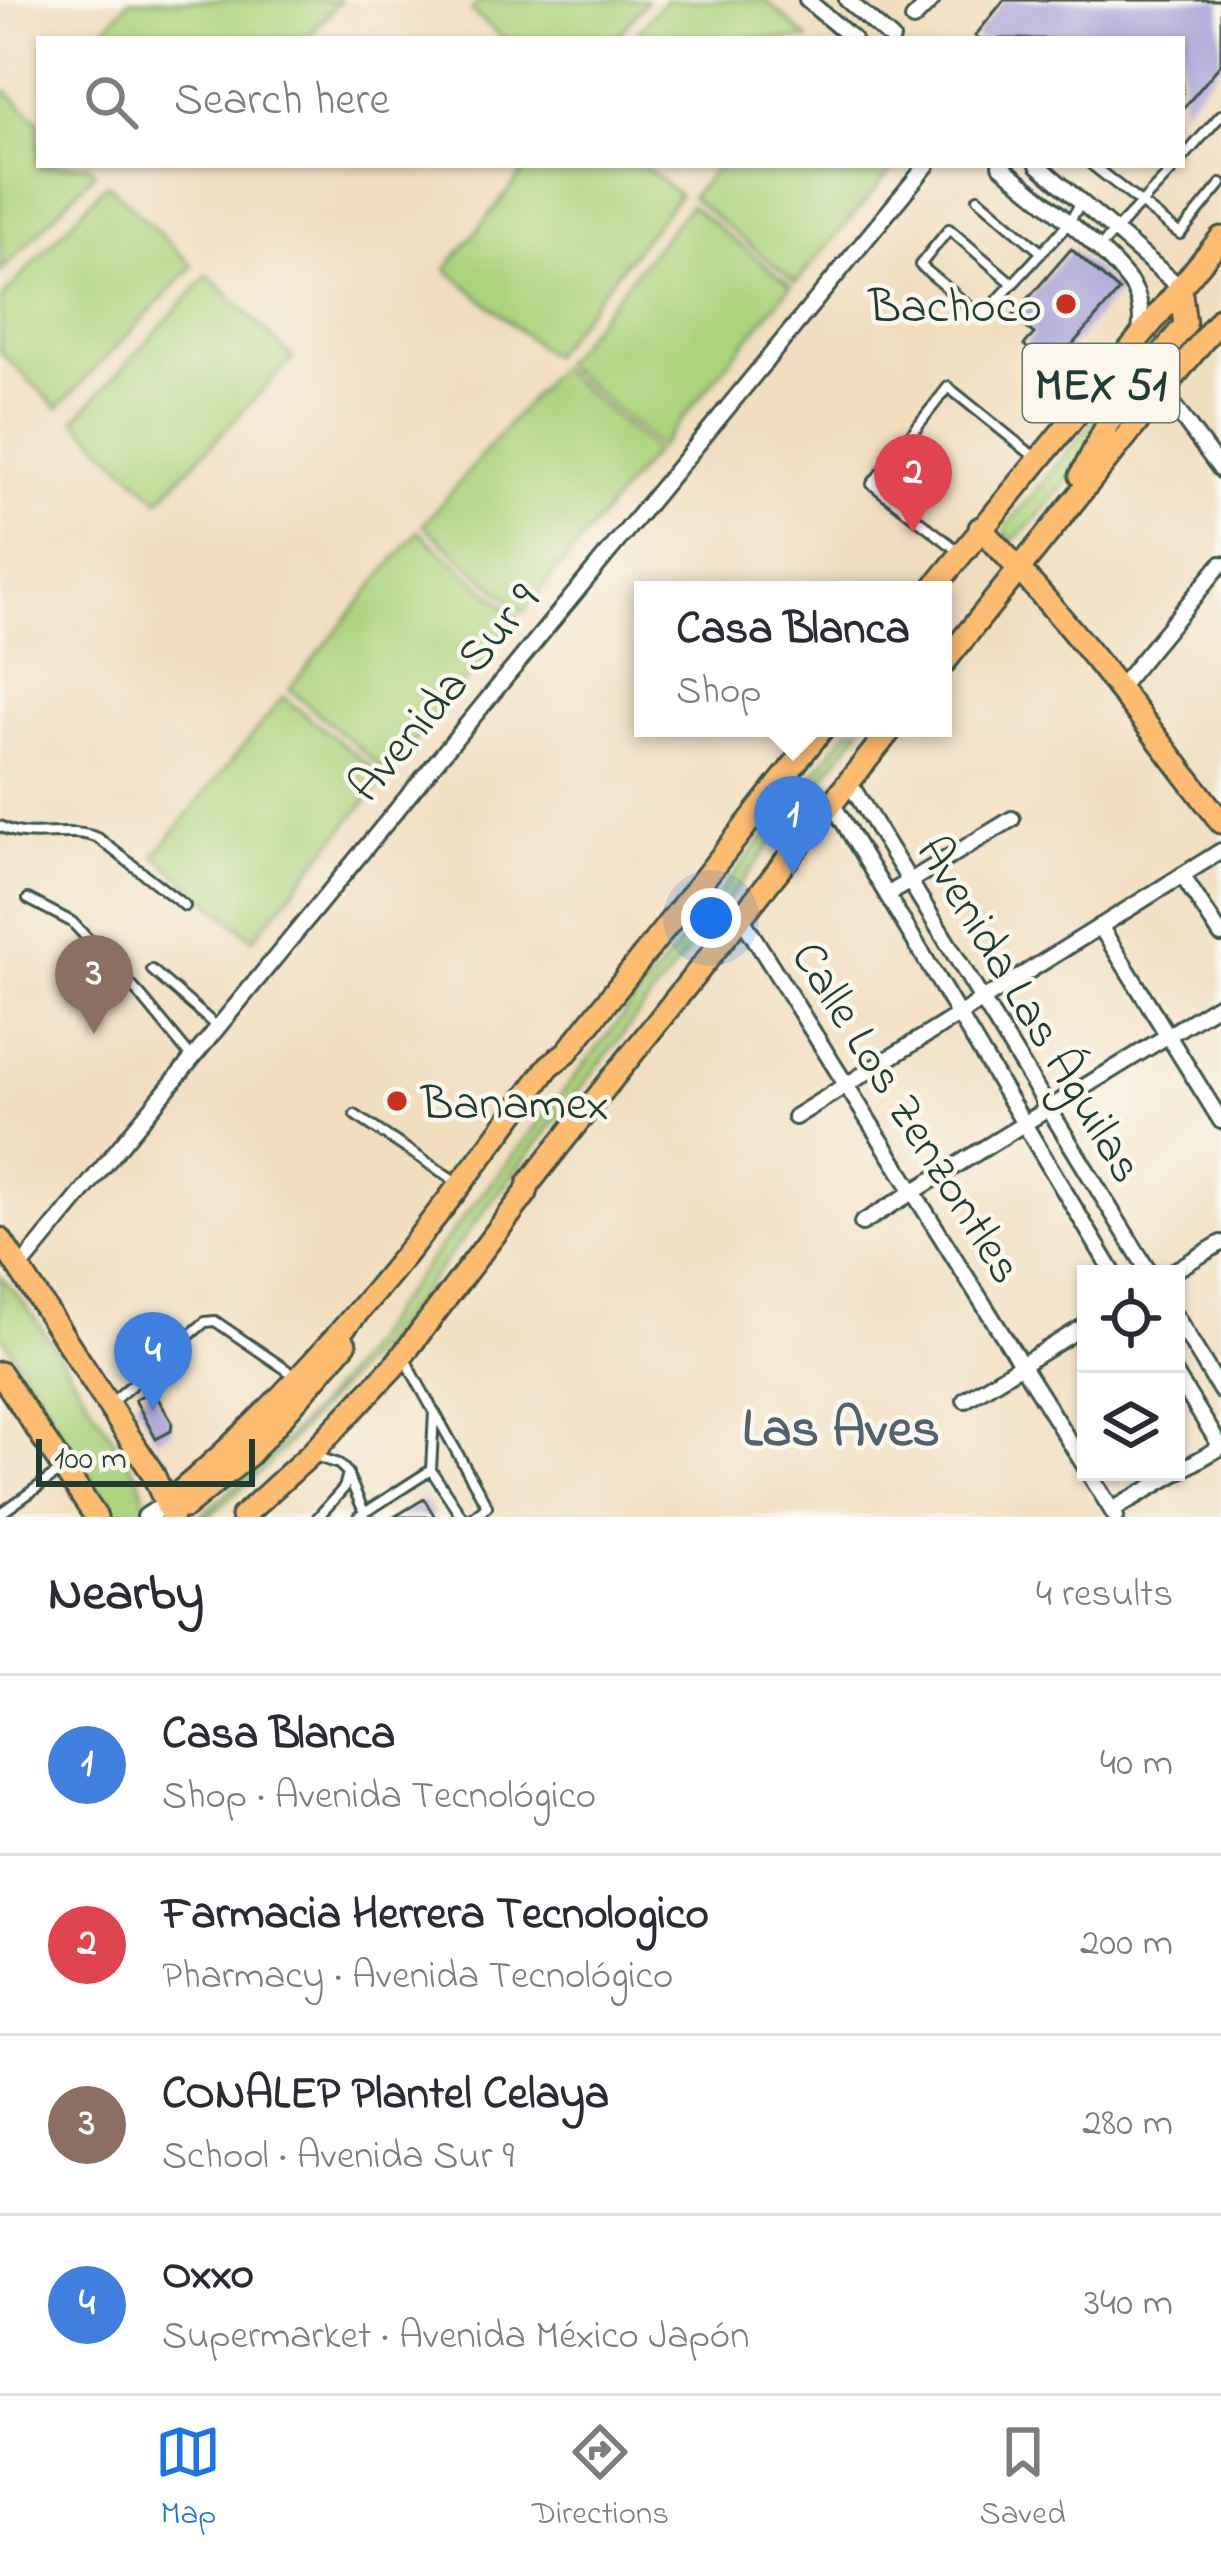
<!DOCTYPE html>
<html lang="en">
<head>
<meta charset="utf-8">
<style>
  body { margin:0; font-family:"Indie Flower",sans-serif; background:#f2f2f3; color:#2b2b33 }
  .controls { position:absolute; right:36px; bottom:36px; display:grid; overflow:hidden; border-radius:0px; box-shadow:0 3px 9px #0004 }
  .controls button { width:108px; height:108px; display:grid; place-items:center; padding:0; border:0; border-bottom:3px solid #e1e1e2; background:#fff; color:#2b2b33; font:60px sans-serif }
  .scale { position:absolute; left:36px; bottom:30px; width:219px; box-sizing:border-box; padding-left:12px; border:6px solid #1f3d34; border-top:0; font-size:33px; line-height:42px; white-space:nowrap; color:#1f3d34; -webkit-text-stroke:9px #fbf7ec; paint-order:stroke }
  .you { position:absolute; left:711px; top:918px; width:42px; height:42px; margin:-30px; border:9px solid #fff; border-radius:50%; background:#1a73e8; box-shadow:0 0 0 18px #1a73e833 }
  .badge { display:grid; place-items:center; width:78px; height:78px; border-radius:50%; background:#1a73e8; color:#fff; font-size:39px; font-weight:700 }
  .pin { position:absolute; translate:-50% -99px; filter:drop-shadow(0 3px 6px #0008) }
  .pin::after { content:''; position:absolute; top:63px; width:42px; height:36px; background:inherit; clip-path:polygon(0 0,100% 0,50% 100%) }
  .popup { position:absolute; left:634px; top:581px; width:318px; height:156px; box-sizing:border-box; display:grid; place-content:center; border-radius:0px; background:#fff; filter:drop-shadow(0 3px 9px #0005); font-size:39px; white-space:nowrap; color:#7c7c81 }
  .popup b { font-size:45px; color:#2b2b33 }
  .popup::after { content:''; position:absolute; left:50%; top:100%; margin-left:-24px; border:24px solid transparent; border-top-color:#fff }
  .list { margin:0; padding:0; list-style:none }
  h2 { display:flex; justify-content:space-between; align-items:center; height:156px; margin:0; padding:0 48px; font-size:51px }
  h2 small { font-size:39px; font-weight:400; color:#7c7c81 }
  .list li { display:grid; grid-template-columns:78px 1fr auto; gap:36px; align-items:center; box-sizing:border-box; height:180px; padding:0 48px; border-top:3px solid #e1e1e2 }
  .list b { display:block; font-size:45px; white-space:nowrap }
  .list p { margin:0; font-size:39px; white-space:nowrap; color:#7c7c81 }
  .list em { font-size:39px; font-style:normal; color:#7c7c81 }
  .icon { flex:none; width:66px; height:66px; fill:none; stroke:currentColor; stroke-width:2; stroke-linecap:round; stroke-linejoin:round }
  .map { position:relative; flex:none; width:1221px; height:1517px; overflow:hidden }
  .search { position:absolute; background:#fff; box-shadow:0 3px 9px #0004; left:36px; right:36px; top:36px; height:132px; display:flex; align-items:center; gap:30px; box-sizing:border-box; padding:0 42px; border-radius:0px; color:#7c7c81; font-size:45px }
  .sheet { height:876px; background:#fff }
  nav { display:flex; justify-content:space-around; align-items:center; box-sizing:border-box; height:168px; border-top:3px solid #e1e1e2; background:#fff; font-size:33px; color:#7c7c81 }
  nav a { display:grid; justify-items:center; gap:6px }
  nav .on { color:#1a73e8 }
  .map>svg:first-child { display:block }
  .green { fill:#acd37d; stroke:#668858; stroke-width:3 }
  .building { fill:#afa8da }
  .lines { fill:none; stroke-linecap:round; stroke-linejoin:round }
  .service-casing { stroke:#3e5549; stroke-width:14 }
  .minor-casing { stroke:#3e5549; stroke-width:20 }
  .tertiary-casing { stroke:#3e5549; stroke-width:22 }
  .primary-casing { stroke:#3e5549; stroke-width:27 }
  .service { stroke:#fff; stroke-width:8 }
  .minor { stroke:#fff; stroke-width:14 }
  .tertiary { stroke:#fff; stroke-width:16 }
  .primary { stroke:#febc70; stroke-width:21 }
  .poi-dot { fill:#c8321e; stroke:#fbf7ec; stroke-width:4.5 }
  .labels { text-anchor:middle; stroke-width:9; stroke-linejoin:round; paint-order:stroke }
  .shield { fill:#fbf7ec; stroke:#61756b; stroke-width:3 }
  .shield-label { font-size:45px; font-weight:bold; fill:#1f3d34 }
  .poi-label { font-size:48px; fill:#1f3d34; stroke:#fbf7ec; text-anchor:end }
  .street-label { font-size:48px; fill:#1f3d34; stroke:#fbf7ec }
  .quarter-label { font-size:54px; font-weight:bold; fill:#51626e; stroke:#fbf7ec }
</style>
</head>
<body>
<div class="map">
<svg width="1221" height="1517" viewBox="0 0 1221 1517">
  <rect width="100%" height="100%" fill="#fbf7ec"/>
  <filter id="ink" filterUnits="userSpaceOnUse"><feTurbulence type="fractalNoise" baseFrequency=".00833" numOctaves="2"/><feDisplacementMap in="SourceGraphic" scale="24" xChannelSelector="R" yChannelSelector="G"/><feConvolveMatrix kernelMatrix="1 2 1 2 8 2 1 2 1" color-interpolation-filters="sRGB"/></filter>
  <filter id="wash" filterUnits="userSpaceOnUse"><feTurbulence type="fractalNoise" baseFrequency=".004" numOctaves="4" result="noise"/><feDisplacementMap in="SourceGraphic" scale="48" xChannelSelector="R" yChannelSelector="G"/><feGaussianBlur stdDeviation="2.7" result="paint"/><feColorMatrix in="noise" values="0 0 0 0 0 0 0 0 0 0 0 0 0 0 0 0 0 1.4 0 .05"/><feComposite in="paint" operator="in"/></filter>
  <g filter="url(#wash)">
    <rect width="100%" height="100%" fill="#f1debf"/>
    <path class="green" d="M129,0H341L306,39H96Z
      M480,0H647L615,39H504L471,11Z
      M665,0H766L808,39H632Z
      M7,91L39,121V165H87L95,172L0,273V99Z
      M529,165H643L679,195L550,356L446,269Z
      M719,165H896L796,283L691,197Z
      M107,183L193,266L58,408L0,352V300Z
      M690,205L791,286L659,447L561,363Z
      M208,275L293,358L159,500L75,420Z
      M1167,331L1176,335C1152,367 1036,532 1012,540L1005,535L1006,527Z
      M557,367L655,451L523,612L423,525Z
      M418,531L518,618L388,773L289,689Z
      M283,697L385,778L253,939L155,855Z
      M850,728H862L382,1342L264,1469L208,1517H199C275,1456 341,1389 393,1307Z
      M0,1276L29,1309L139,1478L147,1509L137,1517H116L0,1333Z"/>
    <g id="blocks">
      <path class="building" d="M1004,0H1221V64L1182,110V39H978L975,36Z
        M1071,249L1119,291L1051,369L1024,345L1034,334L1013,316Z
        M152,1389L172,1422L171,1431L156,1439L135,1400Z
        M424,1499L435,1517H394Z"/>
    </g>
  </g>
  <g filter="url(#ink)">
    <use href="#blocks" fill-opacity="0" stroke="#3e5549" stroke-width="3"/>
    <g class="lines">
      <g class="service-casing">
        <path id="service" d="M1182,159L1221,115
          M1092,165L1180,234L1221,184
          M978,198L1041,252
          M1100,247L1177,165
          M1012,283L949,229L920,265L982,317L1068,224L1080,204
          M961,553L872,484L948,387L1036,458
          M0,826C31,843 66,825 98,838L185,906
          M28,899L72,922L141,996L191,1057
          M152,970L216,1026
          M355,1115L460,1184
          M113,1401L205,1322L215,1321L297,1377
          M435,1413L487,1506L473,1517
          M312,1455L339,1464L348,1473L344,1488L318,1517
          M431,1470L462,1517
          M348,1475L364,1512
          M0,1514L63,1469
          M358,1517L431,1470L434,1412L406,1361"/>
      </g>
      <g class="minor-casing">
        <path id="minor" d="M807,0L853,39
          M847,0L892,39
          M913,19L932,0
          M1000,165C1034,195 1111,252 1133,287C1141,301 1142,319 1140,334
          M1038,165L1180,287
          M1162,390L1221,470
          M1119,688L1221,564
          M849,782L1150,1274
          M832,803L1114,1274
          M1182,875L1221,935
          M887,895L1012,819
          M741,917L1086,1468
          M1100,926L1221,1121
          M795,1117L1221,851
          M862,1223L1221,1003
          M20,1268L927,165
          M1169,1274L1221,1243
          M1176,1317L1221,1391
          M1176,1375L1221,1447
          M965,1400L1086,1325
          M1088,1472L1116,1517
          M1112,1510L1221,1447"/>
      </g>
      <g class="tertiary-casing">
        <path id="tertiary" d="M146,1517L167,1503"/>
      </g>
      <g class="primary-casing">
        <path id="primary" d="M1081,476L1108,423L1185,325L1180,287
          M980,528C1069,619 1144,721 1221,822
          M932,590L1221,238
          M943,664L1221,318
          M0,1239L152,1472L172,1517
          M0,1373L96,1517
          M167,1503C316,1379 435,1221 549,1066L567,1052L823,728
          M185,1507L250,1454L345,1344
          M242,1517L311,1454L396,1364L526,1193L529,1183L892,728"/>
      </g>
      <use href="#service" class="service"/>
      <use href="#minor" class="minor"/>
      <use href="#tertiary" class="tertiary"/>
      <use href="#primary" class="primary"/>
    </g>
  </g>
  <g class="poi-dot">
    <circle cx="1066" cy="304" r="12"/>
    <circle cx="397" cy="1101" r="12"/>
  </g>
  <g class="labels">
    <rect class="shield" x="1023" y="344" width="156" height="78" rx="9"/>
    <g class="shield-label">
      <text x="1101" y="399">MEX 51</text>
    </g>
    <g class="poi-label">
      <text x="1042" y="321">Bachoco</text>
      <text x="421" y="1118" text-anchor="start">Banamex</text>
    </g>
    <g class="street-label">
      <text transform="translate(442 691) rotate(-50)" y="17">Avenida Sur 9</text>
      <text transform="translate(1032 1008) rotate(59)" y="17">Avenida Las Águilas</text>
      <text transform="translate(909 1111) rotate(58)" y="17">Calle Los Zenzontles</text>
    </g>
    <g class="quarter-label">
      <text x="841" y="1445">Las Aves</text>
    </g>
  </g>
</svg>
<div class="controls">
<button><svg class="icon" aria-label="locate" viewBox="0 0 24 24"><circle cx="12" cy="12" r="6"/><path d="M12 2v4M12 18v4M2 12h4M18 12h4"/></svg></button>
<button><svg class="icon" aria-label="layers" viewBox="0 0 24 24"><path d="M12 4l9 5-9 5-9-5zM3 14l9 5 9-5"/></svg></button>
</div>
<div class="scale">100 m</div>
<div class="you"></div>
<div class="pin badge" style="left:793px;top:875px;background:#3f7fe0">1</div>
<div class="popup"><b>Casa Blanca</b>Shop</div>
<div class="pin badge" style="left:913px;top:533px;background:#e0444e">2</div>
<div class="pin badge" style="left:94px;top:1034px;background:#8d6e63">3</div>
<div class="pin badge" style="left:153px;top:1411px;background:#3f7fe0">4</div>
<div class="search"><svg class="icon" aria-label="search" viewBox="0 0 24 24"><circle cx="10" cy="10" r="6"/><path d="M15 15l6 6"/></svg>Search here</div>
</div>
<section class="sheet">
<h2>Nearby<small>4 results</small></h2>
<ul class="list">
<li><span class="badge" style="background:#3f7fe0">1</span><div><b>Casa Blanca</b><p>Shop · Avenida Tecnológico</p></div><em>40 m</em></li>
<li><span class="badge" style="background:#e0444e">2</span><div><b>Farmacia Herrera Tecnologico</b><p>Pharmacy · Avenida Tecnológico</p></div><em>200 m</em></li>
<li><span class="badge" style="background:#8d6e63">3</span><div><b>CONALEP Plantel Celaya</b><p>School · Avenida Sur 9</p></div><em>280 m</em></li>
<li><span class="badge" style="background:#3f7fe0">4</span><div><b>Oxxo</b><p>Supermarket · Avenida México Japón</p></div><em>340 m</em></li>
</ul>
</section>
<nav>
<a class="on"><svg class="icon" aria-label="map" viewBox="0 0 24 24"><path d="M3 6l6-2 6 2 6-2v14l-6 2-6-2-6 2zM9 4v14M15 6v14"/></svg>Map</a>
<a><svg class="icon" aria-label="directions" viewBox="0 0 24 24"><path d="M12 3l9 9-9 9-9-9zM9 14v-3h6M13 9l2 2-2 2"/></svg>Directions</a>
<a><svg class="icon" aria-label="saved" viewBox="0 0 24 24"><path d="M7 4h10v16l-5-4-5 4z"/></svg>Saved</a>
</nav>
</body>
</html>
